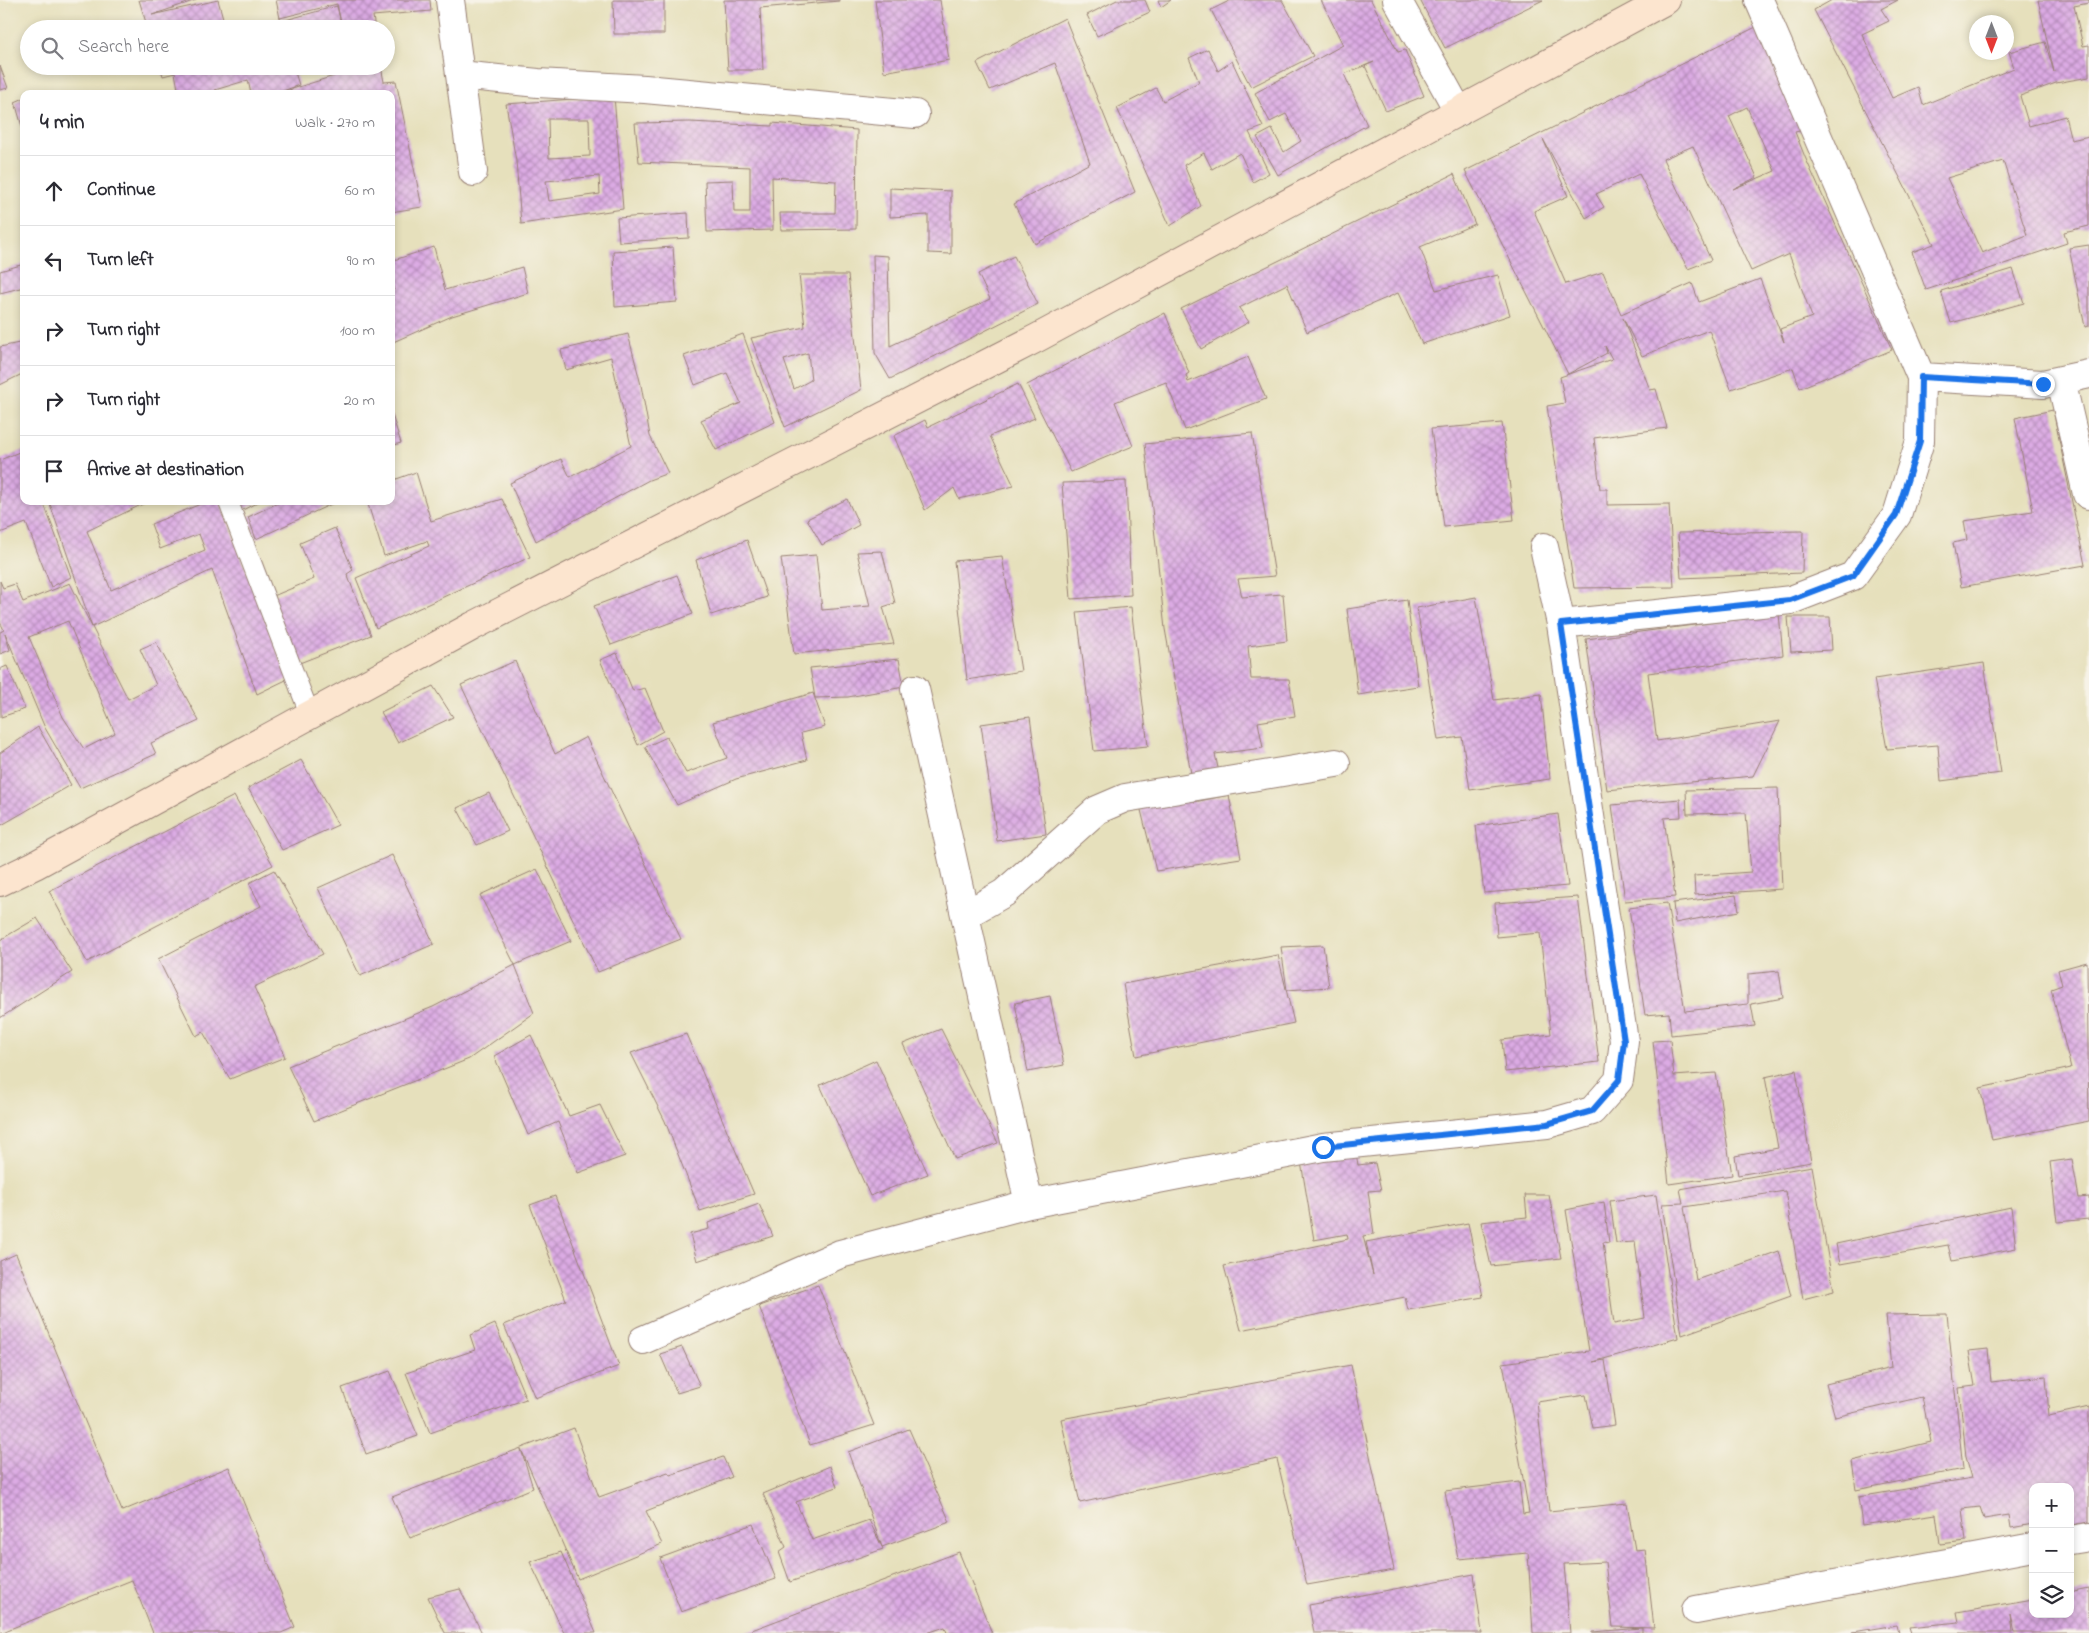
<!DOCTYPE html>
<html lang="en">
<head>
<meta charset="utf-8">
<style>
  body { margin:0; font-family:"Indie Flower",sans-serif; background:#f2f2f3; color:#2b2b33 }
  .controls { position:absolute; right:15px; bottom:15px; display:grid; overflow:hidden; border-radius:10px; box-shadow:0 2px 8px #0003 }
  .controls button { width:45px; height:45px; display:grid; place-items:center; padding:0; border:0; border-bottom:1px solid #e1e1e2; background:#fff; color:#2b2b33; font:25px sans-serif }
  .compass { position:absolute; left:1969px; top:15px; width:45px; height:45px; border-radius:50%; background:#fff; box-shadow:0 2px 8px #0003; rotate:180deg }
  .stop { position:absolute; width:15px; height:15px; margin:-11px; border:4px solid #1a73e8; border-radius:50%; background:#fff }
  .stop.end { background:#1a73e8; border-color:#fff; box-shadow:0 1px 5px #0008 }
  .list { margin:0; padding:0; list-style:none }
  h2 { display:flex; justify-content:space-between; align-items:center; height:65px; margin:0; padding:0 20px; font-size:21px }
  h2 small { font-size:16px; font-weight:400; color:#7c7c81 }
  .list li { display:grid; grid-template-columns:32px 1fr auto; gap:15px; align-items:center; box-sizing:border-box; height:70px; padding:0 20px; border-top:1px solid #e1e1e2 }
  .list b { display:block; font-size:19px; white-space:nowrap }
  .list em { font-size:16px; font-style:normal; color:#7c7c81 }
  .icon { flex:none; width:28px; height:28px; fill:none; stroke:currentColor; stroke-width:2; stroke-linecap:round; stroke-linejoin:round }
  .map { position:relative; flex:none; width:2089px; height:1633px; overflow:hidden }
  .search { position:absolute; background:#fff; box-shadow:0 2px 8px #0003; left:20px; top:20px; width:375px; height:55px; display:flex; align-items:center; gap:12px; box-sizing:border-box; padding:0 18px; border-radius:28px; color:#7c7c81; font-size:19px }
  .panel { position:absolute; background:#fff; box-shadow:0 2px 8px #0003; left:20px; top:90px; width:375px; height:415px; border-radius:10px }
  .map>svg:first-child { display:block }
  .building { fill:url(#building-cross-hatch); fill-rule:evenodd }
  .lines { fill:none; stroke-linecap:round; stroke-linejoin:round }
  .lane-casing { stroke:#988074; stroke-width:21 }
  .street-casing { stroke:#988074; stroke-width:30 }
  .secondary-casing { stroke:#988074; stroke-width:30 }
  .lane { stroke:#fff; stroke-width:19 }
  .street { stroke:#fff; stroke-width:28 }
  .secondary { stroke:#fce5cf; stroke-width:28 }
  .route { stroke:#1a73e8; stroke-width:6 }
</style>
</head>
<body>
<div class="map">
<svg width="2089" height="1633" viewBox="0 0 2089 1633">
  <defs>
    <pattern id="building-cross-hatch" width="8" height="8" patternUnits="userSpaceOnUse" patternTransform="scale(1.25)"><rect width="8" height="8" fill="#dcabe4"/><path d="M0 0l8 8M0 8l8-8" fill="none" stroke="#b48bb9"/></pattern>
  </defs>
  <rect width="100%" height="100%" fill="#f7f3e8"/>
  <filter id="ink" filterUnits="userSpaceOnUse"><feTurbulence type="fractalNoise" baseFrequency=".02" numOctaves="2"/><feDisplacementMap in="SourceGraphic" scale="10" xChannelSelector="R" yChannelSelector="G"/><feConvolveMatrix kernelMatrix="1 2 1 2 8 2 1 2 1" color-interpolation-filters="sRGB"/></filter>
  <filter id="wash" filterUnits="userSpaceOnUse"><feTurbulence type="fractalNoise" baseFrequency=".0096" numOctaves="4" result="noise"/><feDisplacementMap in="SourceGraphic" scale="20" xChannelSelector="R" yChannelSelector="G"/><feGaussianBlur stdDeviation="1.12" result="paint"/><feColorMatrix in="noise" values="0 0 0 0 0 0 0 0 0 0 0 0 0 0 0 0 0 1.4 0 .05"/><feComposite in="paint" operator="in"/></filter>
  <g filter="url(#wash)">
    <rect width="100%" height="100%" fill="#e6e0bc"/>
    <g id="blocks">
      <path class="building" d="M139,0H196L152,15L218,0L226,29H148Z
        M276,0H430L431,11L373,16L375,29H252L337,6L341,23L337,4L280,18Z
        M613,0H664V34H614Z
        M724,0H839V1L760,8L763,70H728Z
        M875,0H940L949,60L884,72Z
        M1117,0H1145L1150,12L1097,36L1087,15Z
        M1158,0H1171L1161,7Z
        M1231,0H1282L1313,56L1251,87L1211,10Z
        M1321,0H1371L1398,52L1405,50L1424,96L1386,111L1365,66L1374,62L1344,74L1367,125L1278,175L1257,137L1272,129L1284,152L1301,141L1286,114L1270,122L1255,93L1343,45Z
        M1420,0H1543L1445,48Z
        M1832,0H1898L1881,9L1889,21L1862,34L1892,98L1918,87L1923,105L2014,68L2009,52L2045,42L2054,72L2038,0H2089V3L2074,6L2083,46L2089,45V77L2056,83L2020,96L2029,126L2065,116L2071,140L2089,136V226L2064,232L2067,243L1926,290L1912,252L1934,244L1814,10ZM2003,161L2027,235L1982,253L1947,178Z
        M1065,18L1135,192L1035,244L1014,204L1090,163L1055,63L990,90L977,63Z
        M1756,27L1804,130L1795,132L1805,157L1892,350L1800,388L1793,368L1731,389L1709,330L1642,356L1623,318L1650,390L1656,389L1667,428L1594,438L1600,489H1607V505L1669,504L1674,587L1574,588L1547,406L1565,403L1560,377L1612,359L1605,346L1607,353L1568,374L1465,171ZM1747,107L1775,171L1733,189L1757,177L1729,116ZM1543,139L1586,218L1604,207L1596,194L1639,174L1688,269L1711,260L1663,159L1693,146L1751,271L1789,254L1812,317L1780,329L1784,342L1760,279L1699,302L1692,283L1621,314L1603,272L1566,284L1534,211L1568,196Z
        M1208,49L1218,71L1232,61L1263,127L1249,132L1269,173L1253,182L1240,153L1212,169L1204,153L1184,165L1201,206L1170,226L1117,108L1156,88L1163,101L1199,82L1189,58Z
        M0,66L8,88L0,90Z
        M160,66H293L299,85L275,94H251L248,80L215,90L216,94H179L175,73L163,76Z
        M349,66H381L384,82L396,81L422,207L391,212V94H276L350,71Z
        M614,96L623,209L521,224L516,161L506,104ZM548,119H589L590,156L549,158ZM599,176L600,194L549,201L546,181Z
        M24,98V130H23L15,102Z
        M690,122L772,126V123L857,130L856,229L781,230L780,213H835L836,181L772,177L773,230L707,232L705,181L733,180L734,212H750V167L639,162L635,123Z
        M1454,174L1475,224L1420,247L1436,290L1498,275L1510,315L1422,344L1398,293L1307,332L1287,284L1239,308L1249,322L1201,349L1181,309Z
        M890,188L951,191V254L928,253V215L890,217Z
        M688,213L689,238L619,242L617,218Z
        M2089,245V326L2085,327L2069,248Z
        M434,247L445,290L522,267L528,293L452,316L391,343V291L394,290L391,281V261Z
        M673,247L677,302L615,307L613,251Z
        M873,255L888,256L890,346L990,299L978,274L1014,256L1038,304L890,379L875,353Z
        M24,264V287L0,293V271Z
        M2013,269L2024,303L1951,323L1941,291Z
        M799,275H848L861,390L785,427L751,338L805,327ZM808,353L811,380L794,389L784,360Z
        M1165,313L1189,373L1186,375L1188,382L1248,357L1266,399L1185,430L1166,382L1115,402L1133,446L1071,472L1027,385Z
        M628,334L641,385L650,436L668,473L649,480L536,541L510,483L561,459L570,477L631,446L611,357L566,370L561,350Z
        M743,334L775,422L716,450L701,420L741,403L727,373L695,385L684,356Z
        M24,342V373L0,385V347Z
        M1018,384L1035,418L990,436L1014,486L959,499L954,488L925,510L894,436L925,420L928,427Z
        M2053,410L2085,565L1961,587L1953,543L1967,540L1964,521L2033,511L2015,418Z
        M392,415L401,443L391,446V416Z
        M1502,423L1514,520L1444,527L1431,429Z
        M1252,433L1275,576L1238,579L1242,597L1283,594L1287,641L1248,646L1251,679H1289L1295,716L1258,722L1263,748L1215,754L1220,777L1192,779L1165,629L1145,444Z
        M24,450V501H43L71,577L51,587L26,523L0,533V460Z
        M416,472L431,521L502,499L530,557L376,628L356,578L429,546L427,541L384,556L367,501H391V481Z
        M1126,481L1131,595L1071,599L1062,483Z
        M847,499L859,525L822,545L807,519Z
        M49,501H144L145,503L87,531L111,590L205,550L199,534L160,549L151,524L208,501H220L288,679L257,694L212,570L92,627L128,699L156,685L140,649L156,642L199,721L151,743L156,754L80,788L45,728L5,633L10,650L0,654V632L4,630L0,622V581L3,588L15,584L23,602L70,583L92,627ZM68,621L115,733L84,749L63,717L29,637Z
        M235,501H260L239,512Z
        M282,501H338L256,539L248,517Z
        M335,528L353,570L347,574L371,635L297,664L271,597L314,579L300,543Z
        M1803,531L1802,573L1681,578L1678,533Z
        M747,540L767,597L711,615L696,560Z
        M882,551L895,603L883,607L894,644L794,654L781,558L816,555L822,610L870,606L857,552Z
        M1002,556L1021,671L967,680L954,561Z
        M677,575L693,614L611,645L594,606Z
        M1476,597L1494,700L1541,694L1550,779L1470,790L1462,737L1438,740L1417,608Z
        M1407,600L1418,686L1358,695L1347,609Z
        M1131,607L1148,746L1094,751L1077,612Z
        M1779,614L1783,655L1648,673L1657,741L1780,721L1753,776L1607,790L1586,639Z
        M1788,617H1830L1832,650L1791,652Z
        M617,653L633,691L645,688L663,731L638,745L600,660Z
        M899,659L904,687L848,697L815,698L810,668Z
        M515,661L555,754L586,737L681,939L598,972L461,685Z
        M1984,663L2001,773L1941,781L1938,745L1887,749L1874,679Z
        M7,666L25,709L1,717L0,669Z
        M433,686L453,717L398,743L381,712Z
        M813,693L825,727L801,733L807,760L736,779L677,805L645,747L667,737L686,773L727,758L713,722Z
        M1030,717L1046,834L997,841L981,724Z
        M38,727L71,785L0,826V753Z
        M301,760L338,825L282,850L248,788Z
        M1778,788L1782,889L1695,895L1694,876L1751,872L1746,813L1687,814L1686,790Z
        M489,793L508,831L477,845L457,808Z
        M1192,793L1194,802L1229,795L1241,858L1156,871L1139,802Z
        M234,796L273,865L87,962L49,891Z
        M1680,799L1681,817L1664,818L1675,897L1625,901L1612,805Z
        M1558,814L1568,886L1484,893L1476,826Z
        M392,855L434,944L360,976L318,888Z
        M537,869L571,941L515,965L480,895Z
        M274,870L323,954L254,987L285,1057L230,1079L203,1032L196,1036L158,959L261,906L249,883Z
        M1736,895L1739,911L1675,923L1673,903Z
        M1578,897L1599,1062L1505,1072L1502,1040L1551,1034L1540,933L1497,937L1495,903Z
        M1667,903L1685,1011L1748,1004V974L1779,971L1783,998L1751,1004L1755,1026L1671,1035L1669,1013L1645,1015L1629,908Z
        M37,918L72,972L0,1018V940Z
        M1323,945L1329,987L1287,990L1281,947Z
        M1278,955L1294,1023L1136,1056L1123,984Z
        M2087,962L2089,1121L1992,1140L1980,1088L2071,1068L2051,989L2062,985L2058,970Z
        M515,965L534,1013L469,1059L314,1121L288,1066L433,1007Z
        M1050,996L1064,1065L1028,1072L1015,1003Z
        M941,1029L998,1143L955,1159L903,1044Z
        M686,1034L754,1194L700,1211L665,1121L631,1053Z
        M531,1035L569,1116L600,1105L625,1156L578,1173L558,1122L528,1135L494,1056Z
        M1670,1040L1674,1076L1716,1073L1732,1175L1669,1184L1653,1041Z
        M876,1060L928,1174L870,1196L820,1085Z
        M1796,1070L1811,1162L1738,1175L1735,1156L1778,1148L1765,1077Z
        M1355,1147L1358,1165L1375,1163L1381,1190L1368,1191L1374,1234L1363,1236L1373,1275L1366,1242L1468,1223L1483,1297L1408,1310L1405,1297L1241,1330L1224,1266L1348,1239L1347,1234L1314,1240L1300,1156Z
        M2072,1159L2079,1198L2089,1197V1219L2057,1222L2050,1162Z
        M1812,1166L1834,1291L1803,1299L1785,1191L1684,1207L1696,1280L1779,1251L1791,1296L1682,1335L1662,1204L1683,1203L1680,1189Z
        M1525,1195H1549L1561,1258L1491,1266L1481,1222L1527,1217Z
        M1656,1195L1678,1338L1593,1362L1605,1360L1615,1425L1593,1428L1586,1395L1537,1402L1549,1511L1627,1503L1635,1550L1645,1549L1654,1628L1613,1627L1605,1562L1564,1564L1570,1633H1533L1528,1553L1458,1559L1445,1491L1519,1482L1523,1514L1529,1513L1503,1363L1589,1351L1566,1210L1604,1202L1609,1243L1603,1242L1614,1324L1645,1318L1635,1242L1616,1243L1610,1201Z
        M555,1196L619,1366L535,1398L504,1325L566,1300L530,1205Z
        M759,1204L773,1236L697,1261L690,1234L709,1229L708,1223Z
        M2011,1207L2016,1248L1952,1261L1948,1245L1840,1264L1836,1244Z
        M16,1254L122,1511L229,1467L295,1627L281,1633H153L132,1580L0,1633V1261Z
        M818,1285L874,1425L810,1445L759,1306Z
        M1947,1314L1963,1469L1856,1490L1852,1461L1931,1442L1922,1397L1835,1417L1826,1384L1891,1368L1886,1315Z
        M495,1324L526,1399L430,1433L406,1373L475,1350L470,1335Z
        M682,1347L700,1386L677,1393L660,1354Z
        M1988,1349L1991,1382L2046,1376L2049,1416L2089,1407V1522L2072,1525L2070,1487H2033V1524L2011,1528L2009,1515L1984,1519L1980,1507L1962,1509L1966,1541L1940,1544L1936,1514L1862,1525L1858,1497L1972,1478L1966,1457L1959,1388L1975,1386L1969,1351Z
        M1351,1365L1394,1570L1307,1585L1277,1459L1080,1503L1061,1419Z
        M390,1371L418,1436L366,1454L342,1388Z
        M574,1428L599,1497L668,1472L670,1475L723,1457L732,1477L646,1511L662,1544L578,1579L521,1449L533,1488L410,1538L392,1497Z
        M909,1429L950,1522L882,1547L848,1452Z
        M830,1466L837,1487L796,1502L812,1540L869,1520L883,1549L790,1582L779,1552L786,1547L763,1494Z
        M753,1524L776,1579L681,1612L660,1558Z
        M561,1552L596,1633H564L530,1562Z
        M959,1552L992,1633H947L945,1627L927,1633H744Z
        M1474,1574L1482,1633H1314L1309,1605Z
        M2089,1588V1633H2015L2011,1614L2013,1633H1911L1909,1627L1959,1622L1957,1612L2033,1599V1614H2070V1592Z
        M460,1589L482,1633H445L428,1597Z
        M1896,1625L1898,1633H1854L1853,1632Z
        M1642,1628V1633H1592V1632Z"/>
    </g>
  </g>
  <g filter="url(#ink)">
    <use href="#blocks" fill-opacity="0" stroke="#988074" stroke-width="1"/>
    <g class="lines">
      <g class="lane-casing">
        <path id="lane" d="M228,501L310,715"/>
      </g>
      <g class="street-casing">
        <path id="street" d="M450,0L473,172
          M1397,0L1459,112
          M460,75L538,83L645,89L915,114
          M1921,377L2043,384L2089,374
          M2061,380L2087,494L2089,495
          M1561,624L1791,600L1853,576L1897,515L1920,441L1921,377L1759,0
          M915,689L1029,1204
          M965,915L1004,893L1097,810L1125,798L1336,763
          M643,1340L840,1254L1029,1204L1323,1147L1547,1124L1592,1111L1619,1080L1624,1041L1561,624L1544,547
          M2070,1540L2089,1537
          M1696,1610L2033,1547"/>
      </g>
      <g class="secondary-casing">
        <path id="secondary" d="M0,882L35,865L473,626L1037,338L1666,0"/>
      </g>
      <use href="#lane" class="lane"/>
      <use href="#street" class="street"/>
      <use href="#secondary" class="secondary"/>
    </g>
  </g>
  <g class="lines" filter="url(#ink)">
    <path class="route" d="M1323,1147L1547,1124L1592,1111L1619,1080L1624,1041L1561,624L1790,600L1853,576L1896,515L1920,441L1921,377L2043,384"/>
  </g>
</svg>
<div class="controls">
<button>+</button>
<button>−</button>
<button><svg class="icon" aria-label="layers" viewBox="0 0 24 24"><path d="M12 4l9 5-9 5-9-5zM3 14l9 5 9-5"/></svg></button>
</div>
<svg class="compass" viewBox="-18 -18 36 36"><path d="M0-13l5 13h-10z" fill="#e53935"/><path d="M0 13l5-13h-10z" fill="#7c7c81"/></svg>
<div class="stop" style="left:1323px;top:1147px"></div>
<div class="stop end" style="left:2043px;top:384px"></div>
<div class="search"><svg class="icon" aria-label="search" viewBox="0 0 24 24"><circle cx="10" cy="10" r="6"/><path d="M15 15l6 6"/></svg>Search here</div>
<section class="panel">
<h2>4 min<small>Walk · 270 m</small></h2>
<ul class="list">
<li><svg class="icon" aria-label="ahead" viewBox="0 0 24 24"><path d="M12 20V5M6 11l6-6 6 6"/></svg><div><b>Continue</b></div><em>60 m</em></li>
<li><svg class="icon" aria-label="left" viewBox="0 0 24 24"><path d="M17 20v-9H6M10 6l-5 5 5 5"/></svg><div><b>Turn left</b></div><em>90 m</em></li>
<li><svg class="icon" aria-label="right" viewBox="0 0 24 24"><path d="M7 20v-9h11M14 6l5 5-5 5"/></svg><div><b>Turn right</b></div><em>100 m</em></li>
<li><svg class="icon" aria-label="right" viewBox="0 0 24 24"><path d="M7 20v-9h11M14 6l5 5-5 5"/></svg><div><b>Turn right</b></div><em>20 m</em></li>
<li><svg class="icon" aria-label="arrive" viewBox="0 0 24 24"><path d="M6 21V4h12l-3 4 3 4H6"/></svg><div><b>Arrive at destination</b></div></li>
</ul>
</section>
</div>
</body>
</html>
